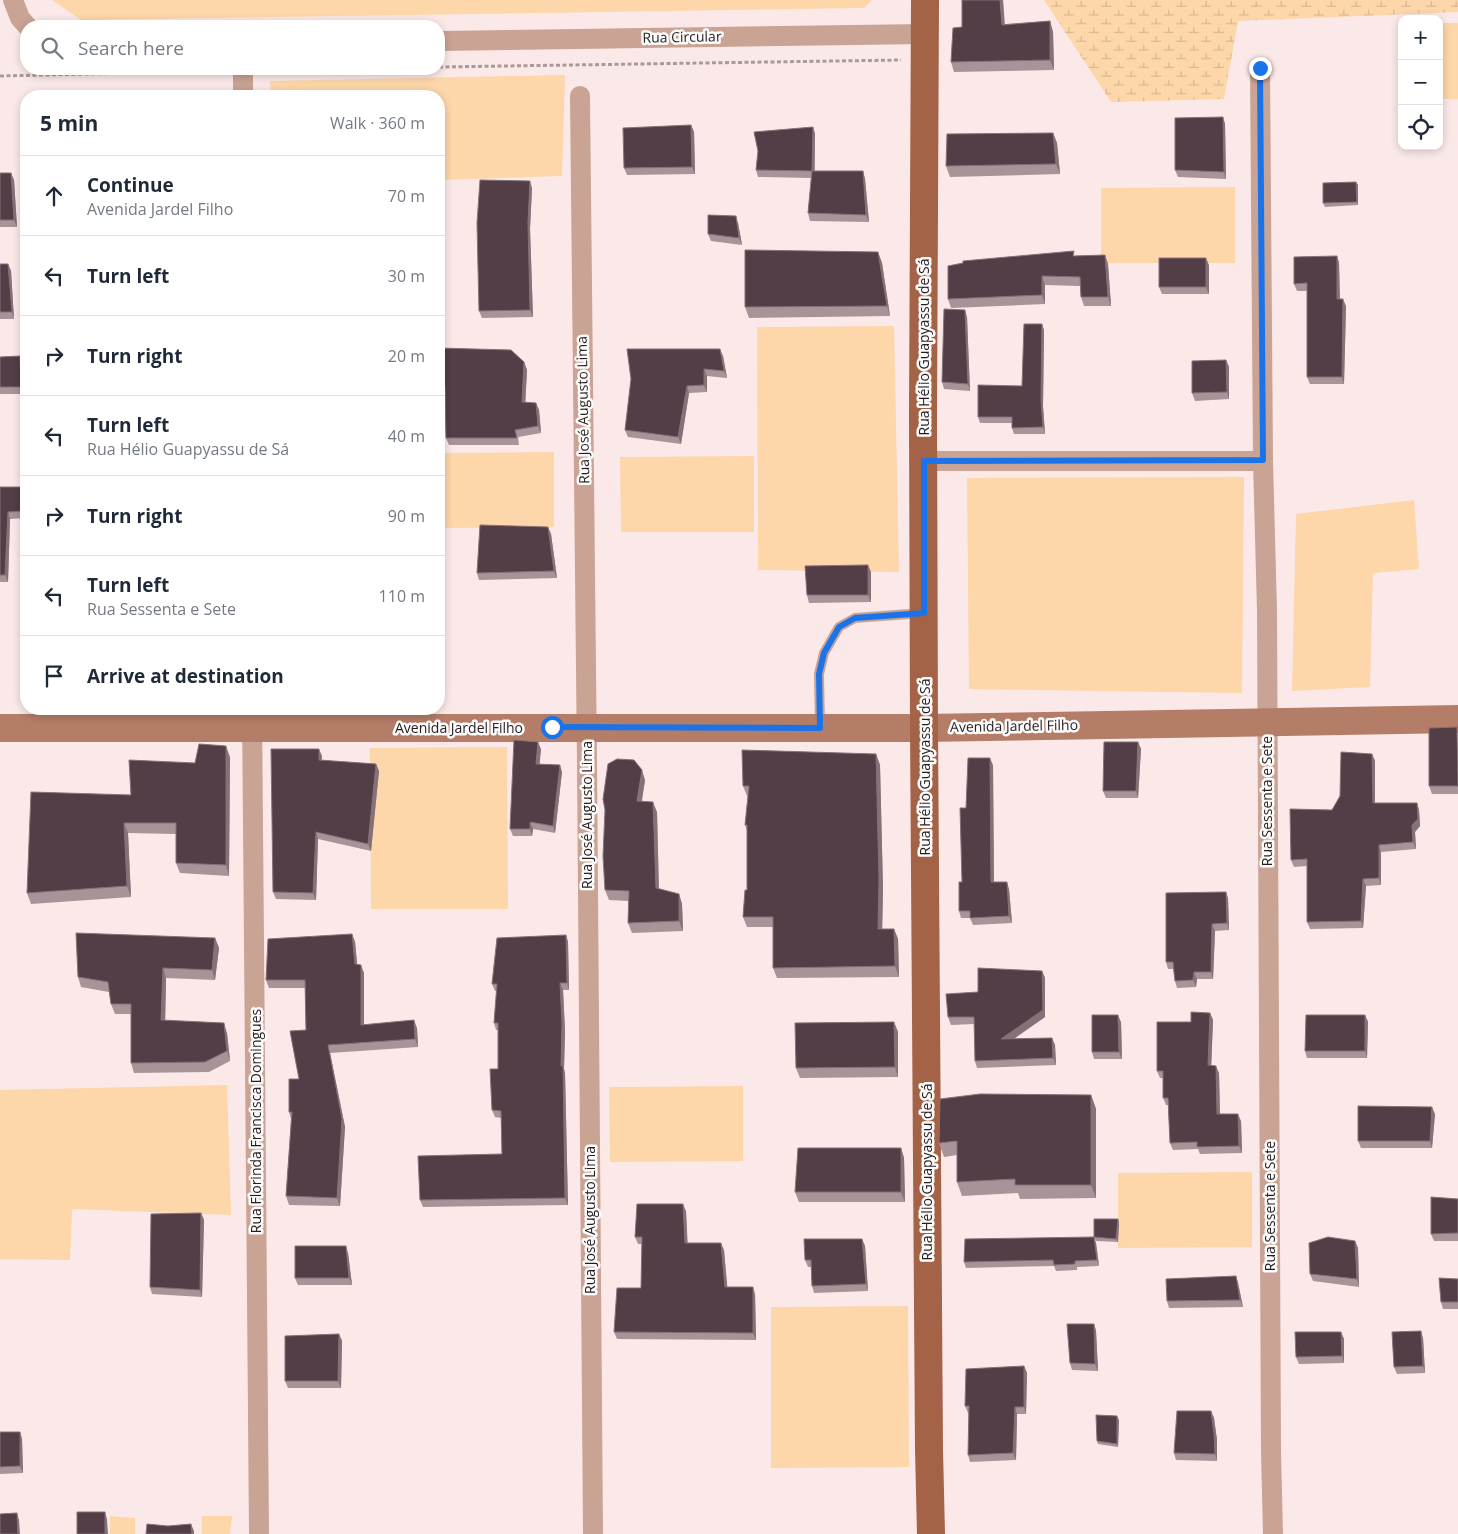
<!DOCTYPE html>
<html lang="en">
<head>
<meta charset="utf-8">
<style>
  body { margin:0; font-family:"Open Sans",sans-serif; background:#f6f6f7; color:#1f2937 }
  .controls { position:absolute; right:15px; top:15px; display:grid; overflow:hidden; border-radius:10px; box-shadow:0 2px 8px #0003 }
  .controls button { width:45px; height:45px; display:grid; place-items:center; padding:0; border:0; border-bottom:1px solid #e0e1e3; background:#fff; color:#1f2937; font:25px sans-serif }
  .stop { position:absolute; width:15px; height:15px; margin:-11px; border:4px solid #1a73e8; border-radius:50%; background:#fff }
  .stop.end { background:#1a73e8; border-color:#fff; box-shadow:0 1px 5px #0008 }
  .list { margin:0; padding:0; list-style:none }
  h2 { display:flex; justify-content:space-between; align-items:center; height:65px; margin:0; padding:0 20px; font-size:21px }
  h2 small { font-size:16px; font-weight:400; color:#747a83 }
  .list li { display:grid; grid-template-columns:32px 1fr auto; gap:15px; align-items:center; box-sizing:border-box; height:80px; padding:0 20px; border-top:1px solid #e0e1e3 }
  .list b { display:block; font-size:19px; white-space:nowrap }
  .list p { margin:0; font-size:16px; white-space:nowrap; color:#747a83 }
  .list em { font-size:16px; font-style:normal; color:#747a83 }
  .icon { flex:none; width:28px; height:28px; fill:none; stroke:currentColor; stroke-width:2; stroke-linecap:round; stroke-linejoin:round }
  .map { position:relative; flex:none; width:1458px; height:1534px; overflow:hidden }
  .search { position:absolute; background:#fff; box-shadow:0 2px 8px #0003; left:20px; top:20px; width:425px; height:55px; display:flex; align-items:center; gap:12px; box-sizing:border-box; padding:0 18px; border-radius:20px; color:#747a83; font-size:19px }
  .panel { position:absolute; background:#fff; box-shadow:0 2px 8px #0003; left:20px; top:90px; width:425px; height:625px; border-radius:20px }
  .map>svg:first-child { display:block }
  .grass { fill:#fdd6a9 }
  .wetland { fill:url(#wetland-marsh) }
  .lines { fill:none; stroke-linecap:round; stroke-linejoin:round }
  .path { stroke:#a99a9a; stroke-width:3; stroke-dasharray:4 2.5; stroke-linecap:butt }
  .service { stroke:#c9a393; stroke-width:10 }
  .minor { stroke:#c9a393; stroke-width:20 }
  .secondary { stroke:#b47d67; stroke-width:28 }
  .primary { stroke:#a46246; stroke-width:28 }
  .wall { fill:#a79398 }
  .shaded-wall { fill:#857178 }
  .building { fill:#533d47; stroke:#857178 }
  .route { stroke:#1a73e8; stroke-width:6 }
  .labels { text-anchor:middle; stroke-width:5; stroke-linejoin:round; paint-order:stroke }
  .street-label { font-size:14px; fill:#281d1e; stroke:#fbfbfb }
</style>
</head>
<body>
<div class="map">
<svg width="1458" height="1534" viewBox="0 0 1458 1534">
  <defs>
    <pattern id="wetland-marsh" width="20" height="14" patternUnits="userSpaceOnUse" patternTransform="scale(1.25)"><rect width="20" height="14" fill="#fdd6a9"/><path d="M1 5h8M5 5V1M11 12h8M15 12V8" fill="none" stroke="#d9b791"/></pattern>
  </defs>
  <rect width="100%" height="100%" fill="#fbe9e9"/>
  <path class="grass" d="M52,0H872L864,8L81,20Z
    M1439,23H1458V99H1439Z
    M565,75L562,176L439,180V96H271L270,81Z
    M1235,187V263H1101V188Z
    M894,326L899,572L758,570L757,327Z
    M554,452V527L439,528V453Z
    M754,456V532H621L620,457Z
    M1244,477L1242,693L969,689L967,478Z
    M1414,500L1419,569L1373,573L1370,687L1292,691L1296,514Z
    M507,747L508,909H371L370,748Z
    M227,1085L231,1215L72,1209L70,1260L0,1259V1090Z
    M743,1086V1161L610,1162L609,1087Z
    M1252,1172V1247L1118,1248V1173Z
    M908,1306L909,1467L771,1468V1307Z
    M110,1516L135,1518V1534H110Z
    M202,1516H232L230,1534H202Z"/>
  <path class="wetland" d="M1044,0H1458V12L1238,21L1224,99L1111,102Z"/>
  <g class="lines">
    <path class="path" d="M439,67L901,60
      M266,70L343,69
      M0,76L222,71"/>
    <path class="service" d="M820,728L819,674L824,653L839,627L855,618L923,613"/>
    <path class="minor" d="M13,0L20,18L27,26
      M439,41L926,34
      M1260,68L1263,461L1267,611L1271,1451L1273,1534
      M243,69V96
      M580,96L587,763L593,1534
      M924,461H1263
      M252,709L259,1534"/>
    <path class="secondary" d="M0,728H924L1458,719"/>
    <path class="primary" d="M925,0L923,415L924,728L929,1449L931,1534"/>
  </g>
  <path class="wall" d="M1003,0L1005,24L1050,21L1053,32L1054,70L954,72L951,62L962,27Z
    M1223,117L1225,124L1226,179L1178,177L1175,170Z
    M691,125L694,132L695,174L627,175L624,168Z
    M813,127L815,134V171H863L865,179L869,222L810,221L808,213L811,178L758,177L756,170Z
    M1053,133L1057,143L1060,174L950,177L946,166Z
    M0,173H11L14,180L17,227H0Z
    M1356,182L1358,185V205L1325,207L1323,203Z
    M532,188L530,229L533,317L482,318L479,311Z
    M738,223L742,245L711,241L708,234Z
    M878,252L882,263L890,316L749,318L745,307Z
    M1105,255L1108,264L1111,306H1084L1081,297L1080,286L1045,285V304L951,308L948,299L1075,256Z
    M1337,256L1339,263L1340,299L1346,306L1344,384H1310L1307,377V291H1297L1294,284Z
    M0,264H8L11,271L14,319H0Z
    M1209,265V294H1162L1159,287Z
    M967,317L970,391L944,389L942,382Z
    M1044,330L1043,406L1045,434H1014L1012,428V423H980L978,417L1022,386Z
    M439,348L524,362L527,370L525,403H536L539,410L541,433L518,437L519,445H449L446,438L445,393L443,394L440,383H439Z
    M723,356L727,378L707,376V392L689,393L681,444L628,437L625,430L631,379Z
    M0,357L22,363L24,394H0Z
    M1226,360L1229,367V399L1195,401L1192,393Z
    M0,487L23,494L26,518L10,519L8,582H0Z
    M548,527L551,534L557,578L479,580L477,573Z
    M871,572V602L809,603L807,595Z
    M396,709H414V712H397Z
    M1457,727L1458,794H1432L1429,786Z
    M1138,742L1141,749L1138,798H1106L1103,791Z
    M541,749L539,764L562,772L555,833L533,829L532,836H513L510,829Z
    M876,754L880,765L883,889L882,929H894L898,939L899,977L777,978L773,968V927H747L743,917L747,890V831L745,825L748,796H747L743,786Z
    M1372,754L1375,761V803H1417L1419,810L1420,826L1415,832L1416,849L1381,852V885L1366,886L1363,928L1310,929L1307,922V866L1294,867L1291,860L1332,810Z
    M322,756L321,760L376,764L379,771L371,851L318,839L316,900L276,899L273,892Z
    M230,757L229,876L180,873L176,863V834L128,833L131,897L31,904L27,893L131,795L195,763Z
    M993,765L994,882L1009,889L1012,923L973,925L970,918H961L959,911L962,882L966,808Z
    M645,780L642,801L657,812L659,889L679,894L682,904L683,931L632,933L628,923V901L609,900L605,890Z
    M1228,898L1229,930L1215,931L1213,979H1197L1196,987L1177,988L1175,981L1173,969H1168L1166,962Z
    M352,934L355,942L357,964L364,973V1025L417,1028L418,1047L330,1053L345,1127L340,1206L289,1205L286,1196L291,1119L289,1112L299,1079L306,1030L305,988H269L266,980Z
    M566,935L568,942L569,990H563L565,1031L564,1069L565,1073L568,1205L423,1207L420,1200L502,1154L501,1118L495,1117L492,1110L498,1069V1030H496L494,1023L497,991H495L492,984Z
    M215,938L219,948L215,980L166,978L165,1021L227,1033L230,1061L209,1072L134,1073L131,1063V1014H115L111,1004L109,992L81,987L78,977Z
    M1042,971L1045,978V1017L1014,1039L1052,1038L1055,1045L1056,1065L977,1068L975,1061L974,1024L951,1025L948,1017L978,992Z
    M1210,1013L1213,1020L1211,1066L1219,1073L1220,1114L1241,1121L1242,1153L1200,1154L1198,1149L1173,1150L1170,1143L1168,1105H1166L1163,1098V1078H1160L1157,1071L1191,1022Z
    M1365,1015L1368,1022L1367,1058H1307L1305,1051Z
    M894,1022L898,1032V1077L800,1078L796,1068Z
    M1121,1022L1122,1059H1094L1092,1052Z
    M1091,1095L1096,1109V1198L1020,1199L1018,1193L962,1196L957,1182V1155L944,1157L939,1143Z
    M1435,1114L1432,1148H1361L1358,1141Z
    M901,1148L904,1158L905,1202H799L795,1192Z
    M1458,1199V1241H1434L1431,1234Z
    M686,1211L687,1243L724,1250L727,1287L755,1294L756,1340L617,1339L614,1332L641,1288L642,1244H638L635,1237Z
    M201,1213L204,1220L202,1297L152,1294L150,1287Z
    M1118,1219L1119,1223L1118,1242L1096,1241L1094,1237Z
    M1094,1237L1096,1243L1099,1266L1077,1267V1270L1056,1271L1054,1266L966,1268L964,1262Z
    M862,1239L865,1246L868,1291L814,1293L812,1286L811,1267H808L805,1260Z
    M1355,1241L1358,1248L1359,1287L1313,1281L1310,1274Z
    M348,1253L352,1285H298L295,1278Z
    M1236,1276L1238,1283L1243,1307L1169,1308L1167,1301Z
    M1458,1279V1309H1443L1441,1302Z
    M1094,1324L1096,1331L1098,1371L1072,1370L1070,1363Z
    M1341,1332L1344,1339V1363L1299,1364L1296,1357Z
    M339,1334L342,1341L341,1388H288L285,1381Z
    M1423,1338L1425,1373L1397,1374L1394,1367Z
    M1024,1366L1027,1373L1026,1414H1017L1016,1460L970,1462L968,1455L969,1413H968L965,1406Z
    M1211,1411L1214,1418L1217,1440V1461L1176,1460L1174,1453Z
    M1119,1420L1118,1447L1098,1444L1097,1441Z
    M0,1432H20L22,1439L23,1473L0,1474Z"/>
  <path class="shaded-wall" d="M1000,0H1003L1005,35L1002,25Z
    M1050,21L1053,32L1054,70L1050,60Z
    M1223,117L1225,124L1226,179L1224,172Z
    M691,125L694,132L695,174L692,167Z
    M813,127L815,134L814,178L812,171Z
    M1053,133L1057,143L1060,174L1056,164Z
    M863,171L865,179L869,222L866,215Z
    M11,173L14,180L17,227L14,220Z
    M530,181L532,188L530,229L533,317L530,310L528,222Z
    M1356,182L1358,185V205L1357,202Z
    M736,216L738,223L742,245L739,238Z
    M878,252L882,263L890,316L887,306Z
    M1105,255L1108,264L1111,306L1108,297Z
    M1337,256L1339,263L1340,306L1337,299Z
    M1206,258L1209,265V294L1206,287Z
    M8,264L11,271L14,319L12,312Z
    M1042,276L1045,285V304L1042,295Z
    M1343,299L1346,306L1344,384L1342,377Z
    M965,310L967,317L970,391L968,384Z
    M1042,324L1044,330L1043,406L1045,434L1043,427L1041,400Z
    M720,349L723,356L727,378L724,371Z
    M20,356L22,363L24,394L21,387Z
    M1226,360L1229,367V399L1227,392Z
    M524,362L527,370L525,409L522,402Z
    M704,369L707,376V392L704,385Z
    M687,386L689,393L681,444L678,437Z
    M536,403L539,410L541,433L538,426Z
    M21,487L23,494L26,517L24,511Z
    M8,512L10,519L8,582L5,575Z
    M548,527L551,534L557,578L554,571Z
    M868,565L871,572V602L868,595Z
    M538,742L541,749L539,771L536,764Z
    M1138,742L1141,749L1138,798L1136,791Z
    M226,746L230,757L229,876L226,865Z
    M319,749L322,756L321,767L319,760Z
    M876,754L880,765L883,889L882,939L878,929Z
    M1372,754L1375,761V810L1373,803Z
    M990,758L993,765L994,889L991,882Z
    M376,764L379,771L371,851L368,844Z
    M560,765L562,772L555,833L553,826Z
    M642,770L645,780L640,811L637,801Z
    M653,802L657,812L659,898L656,888Z
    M1417,803L1419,810L1420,826L1415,832L1416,849L1413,842L1412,825Z
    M530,822L533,829L532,836L530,829Z
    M124,823L128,833L131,897L127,886Z
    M316,832L318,839L316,900L313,893Z
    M1379,845L1381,852V885L1379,878Z
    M1363,879L1366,886L1363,928L1361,921Z
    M1007,882L1009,889L1012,923L1009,916Z
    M1226,892L1228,898L1229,930L1227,923Z
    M679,894L682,904L683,931L679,921Z
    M1212,924L1215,931L1213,979L1211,972Z
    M894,929L898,939L899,977L895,966Z
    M352,934L355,942L358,972L355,964Z
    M566,935L568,942L569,990L567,983Z
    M215,938L219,948L215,980L212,970Z
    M361,965L364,973V1033L361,1025Z
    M163,968L166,978L165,1030L161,1020Z
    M1042,971L1045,978V1017L1003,1046L1001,1039Z
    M1194,972L1197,979L1196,987L1193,980Z
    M560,983L563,990L565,1031L564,1069L565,1073L568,1205L565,1198L561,1066Z
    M1210,1013L1213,1020L1211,1072L1208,1065Z
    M1118,1015L1121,1022L1122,1059L1119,1052Z
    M1365,1015L1368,1022L1367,1058L1365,1051Z
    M414,1020L417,1028L418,1047L415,1039Z
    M894,1022L898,1032V1077L895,1067Z
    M224,1023L227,1033L230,1061L227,1051Z
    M1052,1038L1055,1045L1056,1065L1053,1058Z
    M328,1045L330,1053L345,1127L340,1206L337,1198Z
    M1216,1066L1219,1073L1220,1121L1217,1114Z
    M1091,1095L1096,1109V1198L1091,1185Z
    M1432,1107L1435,1114L1432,1148L1430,1141Z
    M1238,1114L1241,1121L1242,1153L1239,1146Z
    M901,1148L904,1158L905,1202L901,1192Z
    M683,1204L686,1211L688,1250L685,1243Z
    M201,1213L204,1220L202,1297L200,1290Z
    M1118,1219L1119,1223L1118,1242L1116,1239Z
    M1094,1237L1096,1243L1099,1266L1097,1260Z
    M862,1239L865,1246L868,1291L866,1284Z
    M1355,1241L1358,1248L1359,1287L1357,1279Z
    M721,1243L724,1250L728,1294L725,1287Z
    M346,1246L348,1253L352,1285L349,1278Z
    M1236,1276L1238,1283L1243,1307L1240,1300Z
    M753,1287L755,1294L756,1340L753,1333Z
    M1094,1324L1096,1331L1098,1371L1095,1364Z
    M1421,1331L1423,1338L1425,1373L1423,1366Z
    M1341,1332L1344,1339V1363L1342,1356Z
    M339,1334L342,1341L341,1388L338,1381Z
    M1024,1366L1027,1373L1026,1414L1024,1407Z
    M1015,1407L1017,1414L1016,1460L1013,1453Z
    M1211,1411L1214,1418L1217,1440V1461L1215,1454Z
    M1117,1416L1119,1420L1118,1447L1117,1444Z
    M20,1432L22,1439L23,1473L20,1466Z
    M105,1512L107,1519L108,1534H105Z
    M17,1513L19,1520L20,1534H18Z
    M191,1524L194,1531V1534H192Z"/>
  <path class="building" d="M962,0H1000L1002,25L1050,21V60L951,62L953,28L962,27Z
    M1223,117L1224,172L1175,170V118Z
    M691,125L692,167L624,168L623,128Z
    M813,127L812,171L756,170L758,151L754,132Z
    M1053,133L1056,164L946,166L947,134Z
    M812,171H863L866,215L808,213Z
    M0,173H11L14,220H0Z
    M480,180L530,181L528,222L530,310L479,311L477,223Z
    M1356,182L1357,202L1323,203V183Z
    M708,215L736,216L739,238L708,234Z
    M745,250L878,252L887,306L745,307Z
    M1074,251L1073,256L1105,255L1108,297H1081L1080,277L1042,276V295L948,299V266L963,263V261Z
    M1337,256V299H1343L1342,377H1307V283L1294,284V257Z
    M1159,258H1206V287H1159Z
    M0,264H8L12,312H0Z
    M944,309L965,310L968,384L942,382Z
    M1024,324H1042L1041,400L1043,427L1012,428V417H978V385L1022,386Z
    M439,348L511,350L524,362L522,402L536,403L538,426L515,430L517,438H446L445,386L441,387L439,377Z
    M627,349H720L724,371L704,369V385L687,386L678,437L625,430L631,379Z
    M20,356L21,387H0V357Z
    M1226,360L1227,392L1192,393V361Z
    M0,487H21L24,511L8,512L5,575H0Z
    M480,525L548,527L554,571L477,573Z
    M868,565V595H807L805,566Z
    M1457,727L1458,786H1429V728Z
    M514,740L538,742L536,764L560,765L553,826L530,822V829H510Z
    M1104,742H1138L1136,791H1103Z
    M199,744L226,746V865L176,863V823H124L127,886L27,893L31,792L131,795L129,760L195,763Z
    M271,749H319V760L376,764L368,844L316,832L313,893L273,892Z
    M742,750L876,754L879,879L878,929H894L895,966L773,968V917H743L745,890H747V825H745L749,786H743Z
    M1341,752L1372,754L1373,803H1417L1418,819L1412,825L1413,842L1379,845V878L1363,879L1361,921L1307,922V859L1291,860L1290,809L1332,810L1340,796Z
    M968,758H990L991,882H1007L1009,916L970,918V911H959V882H962L960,808H966Z
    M617,759L634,760L642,770L637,801L653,802L656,888L679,894V921L628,923L629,891L605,890L603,856L605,810L603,799L608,764Z
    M1226,892L1227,923L1212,924L1211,972H1194L1193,980L1175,981L1173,962H1166V893Z
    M76,933L215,938L212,970L163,968L161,1020L224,1023L227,1051L205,1062L131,1063V1004H111L108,982L78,977Z
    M352,934L355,964L361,965V1025L414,1020L415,1039L328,1045L342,1119L337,1198L286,1196L292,1112H289V1079H299L290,1031L306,1030L305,980H266L268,939Z
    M566,935L567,983H560L562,1024L561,1066H563L565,1198L420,1200L418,1156L502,1154L501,1111L492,1110L490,1069H498V1023H494L497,984H492L497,938Z
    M978,968L1042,971L1043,1010L1001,1039L1052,1038L1053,1058L975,1061L974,1017H948L946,994L978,992Z
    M1191,1012L1210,1013L1208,1065L1216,1066L1217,1114H1238L1239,1146L1197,1147V1142L1170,1143L1168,1098H1163V1071H1157V1022H1191Z
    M1092,1015H1118L1119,1052H1092Z
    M1306,1015H1365V1051H1305Z
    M894,1022L895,1067L796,1068L795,1023Z
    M980,1094L1091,1095V1185H1015V1179L957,1182V1141L939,1143L940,1099Z
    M1358,1106L1432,1107L1430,1141H1358Z
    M798,1148H901V1192H795Z
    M1431,1197L1458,1199V1233L1431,1234Z
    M637,1204H683L685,1243H721L725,1287H753V1333L614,1332L617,1288H641L642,1237H635Z
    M201,1213L200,1290L150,1287L151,1214Z
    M1094,1219H1118L1116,1239L1094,1237Z
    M1094,1237L1097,1260L1075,1261V1264L1054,1265L1053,1260L964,1262L965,1239Z
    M1328,1237L1355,1241L1357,1279L1310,1274L1309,1243Z
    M804,1239H862L866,1284L812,1286L811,1260H805Z
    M295,1246H346L349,1278H295Z
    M1236,1276L1240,1300L1167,1301L1166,1279Z
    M1439,1278L1458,1279V1302H1441Z
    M1067,1324H1094L1095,1364L1070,1363Z
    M1421,1331L1423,1366L1394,1367L1392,1332Z
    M1295,1332H1341L1342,1356L1296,1357Z
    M339,1334L338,1381H285V1336Z
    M1024,1366V1407H1015L1013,1453L968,1455L969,1406H965L966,1369Z
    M1177,1411H1211L1214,1433L1215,1454L1174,1453Z
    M1096,1415L1117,1416V1444L1097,1441Z
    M0,1432H20V1466L0,1467Z
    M77,1512H105V1534H77Z
    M17,1513L18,1534H0V1514Z
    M147,1524L168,1526L191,1524L192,1534H146Z"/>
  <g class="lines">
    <path class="route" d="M552,727L820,728L819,674L824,653L839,627L855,618L924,613V461L1263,460L1260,68"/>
  </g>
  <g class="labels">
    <g class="street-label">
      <text transform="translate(682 37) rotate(-1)" y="5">Rua Circular</text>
      <text transform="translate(924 347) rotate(-90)" y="5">Rua Hélio Guapyassu de Sá</text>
      <text transform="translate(583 410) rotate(-91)" y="5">Rua José Augusto Lima</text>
      <text transform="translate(1014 726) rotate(-1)" y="5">Avenida Jardel Filho</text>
      <text x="459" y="733">Avenida Jardel Filho</text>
      <text transform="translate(925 767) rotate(-90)" y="5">Rua Hélio Guapyassu de Sá</text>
      <text transform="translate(1267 801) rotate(-90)" y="5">Rua Sessenta e Sete</text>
      <text transform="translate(587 815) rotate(-90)" y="5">Rua José Augusto Lima</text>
      <text transform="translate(256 1121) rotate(-90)" y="5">Rua Florinda Francisca Domingues</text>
      <text transform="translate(927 1172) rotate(-90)" y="5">Rua Hélio Guapyassu de Sá</text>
      <text transform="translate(1270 1206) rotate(-90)" y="5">Rua Sessenta e Sete</text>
      <text transform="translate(590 1220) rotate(-90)" y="5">Rua José Augusto Lima</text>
    </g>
  </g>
</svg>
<div class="controls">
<button>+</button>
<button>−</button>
<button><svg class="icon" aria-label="locate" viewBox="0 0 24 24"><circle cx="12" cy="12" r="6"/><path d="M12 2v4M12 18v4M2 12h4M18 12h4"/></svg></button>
</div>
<div class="stop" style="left:552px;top:727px"></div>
<div class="stop end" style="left:1260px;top:68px"></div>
<div class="search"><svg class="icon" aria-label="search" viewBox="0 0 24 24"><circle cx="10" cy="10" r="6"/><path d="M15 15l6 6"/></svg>Search here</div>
<section class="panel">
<h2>5 min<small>Walk · 360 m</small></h2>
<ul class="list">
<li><svg class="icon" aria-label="ahead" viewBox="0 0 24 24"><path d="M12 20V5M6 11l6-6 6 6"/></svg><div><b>Continue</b><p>Avenida Jardel Filho</p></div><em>70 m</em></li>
<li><svg class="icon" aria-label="left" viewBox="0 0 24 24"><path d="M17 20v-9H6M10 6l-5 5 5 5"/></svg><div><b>Turn left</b></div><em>30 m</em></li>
<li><svg class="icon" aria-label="right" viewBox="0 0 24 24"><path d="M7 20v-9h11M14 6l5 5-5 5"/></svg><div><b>Turn right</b></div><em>20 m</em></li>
<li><svg class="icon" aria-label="left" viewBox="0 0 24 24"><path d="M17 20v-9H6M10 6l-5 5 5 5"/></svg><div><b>Turn left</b><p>Rua Hélio Guapyassu de Sá</p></div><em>40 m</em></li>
<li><svg class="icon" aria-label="right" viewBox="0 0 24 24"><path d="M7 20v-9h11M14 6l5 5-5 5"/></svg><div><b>Turn right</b></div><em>90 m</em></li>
<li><svg class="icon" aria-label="left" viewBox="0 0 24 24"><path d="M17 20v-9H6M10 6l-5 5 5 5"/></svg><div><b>Turn left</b><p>Rua Sessenta e Sete</p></div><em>110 m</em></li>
<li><svg class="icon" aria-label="arrive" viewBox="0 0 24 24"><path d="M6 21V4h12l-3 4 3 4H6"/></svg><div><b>Arrive at destination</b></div></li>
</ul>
</section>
</div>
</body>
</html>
